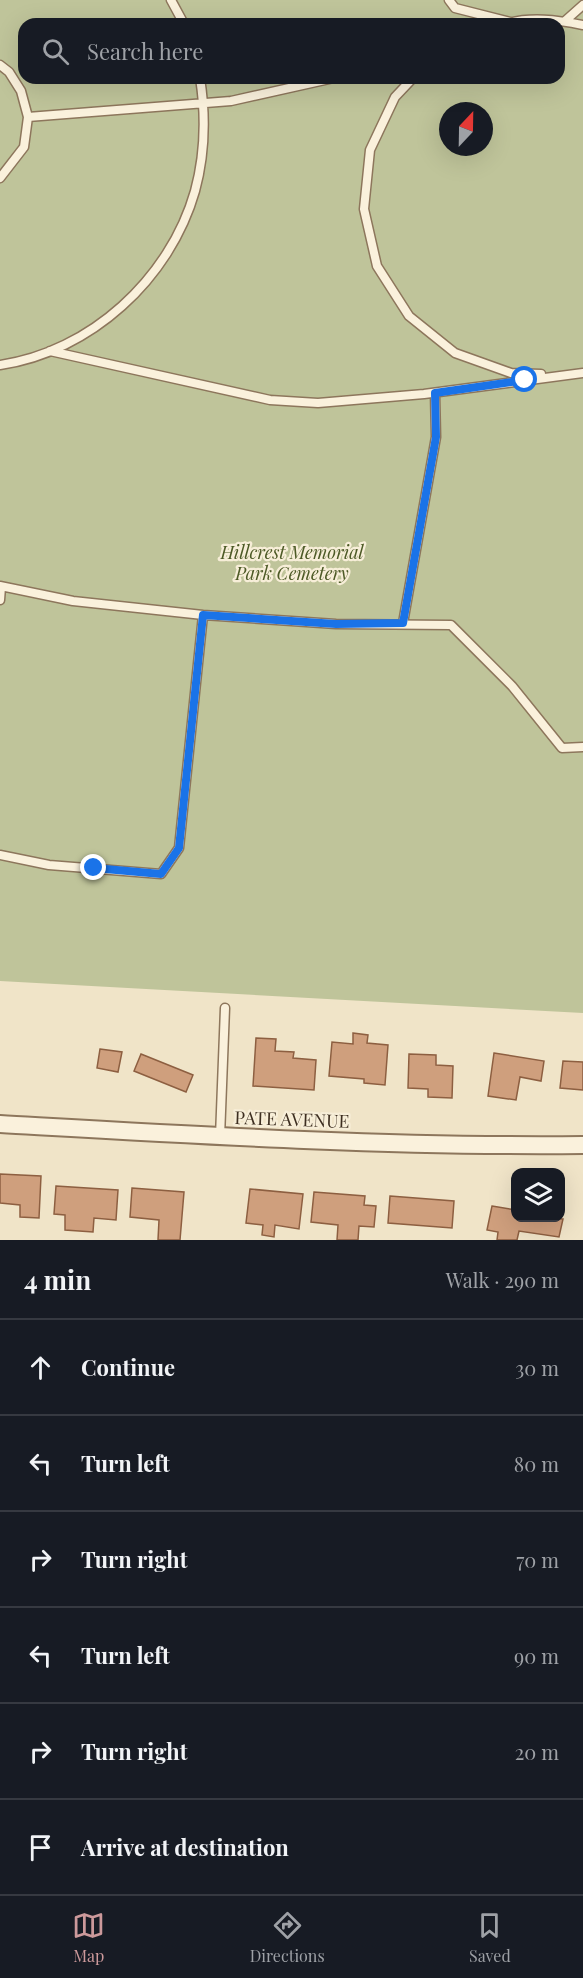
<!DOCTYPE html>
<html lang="en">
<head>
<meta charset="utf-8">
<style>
  body { margin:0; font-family:"Playfair Display",serif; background:#242831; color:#f1f3f6 }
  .controls { position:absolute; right:18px; bottom:18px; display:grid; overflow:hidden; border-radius:12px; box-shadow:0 6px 24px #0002 }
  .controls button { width:54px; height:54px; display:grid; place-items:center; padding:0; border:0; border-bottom:2px solid #363941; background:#171b24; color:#f1f3f6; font:30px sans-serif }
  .compass { position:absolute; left:439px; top:102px; width:54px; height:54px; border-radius:50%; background:#171b24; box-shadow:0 6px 24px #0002; rotate:22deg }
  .stop { position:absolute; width:18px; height:18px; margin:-14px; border:4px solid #1a73e8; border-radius:50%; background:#fff }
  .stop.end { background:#1a73e8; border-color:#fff; box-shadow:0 2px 6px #0008 }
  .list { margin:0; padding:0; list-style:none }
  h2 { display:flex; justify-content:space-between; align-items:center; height:78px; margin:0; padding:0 24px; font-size:26px }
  h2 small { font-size:20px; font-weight:400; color:#9ea1a6 }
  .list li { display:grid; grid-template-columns:39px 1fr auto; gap:18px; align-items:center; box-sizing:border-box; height:96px; padding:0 24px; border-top:2px solid #363941 }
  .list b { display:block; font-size:22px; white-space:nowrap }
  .list em { font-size:20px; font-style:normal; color:#9ea1a6 }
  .icon { flex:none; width:33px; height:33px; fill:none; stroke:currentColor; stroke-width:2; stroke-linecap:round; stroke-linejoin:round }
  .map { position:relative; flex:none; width:583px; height:1240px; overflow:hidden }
  .search { position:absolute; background:#171b24; box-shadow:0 6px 24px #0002; left:18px; right:18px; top:18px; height:66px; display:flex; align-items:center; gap:15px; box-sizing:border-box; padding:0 21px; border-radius:18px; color:#9ea1a6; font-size:22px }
  .sheet { height:654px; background:#171b24 }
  nav { display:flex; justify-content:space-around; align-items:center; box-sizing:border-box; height:84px; border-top:2px solid #363941; background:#171b24; font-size:16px; color:#9ea1a6 }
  nav a { display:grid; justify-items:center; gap:3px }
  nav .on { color:#cc999b }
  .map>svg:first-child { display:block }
  .cemetery { fill:#bfc49a; fill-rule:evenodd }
  .building { fill:#cf9f7d; stroke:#8d5f41; stroke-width:1.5 }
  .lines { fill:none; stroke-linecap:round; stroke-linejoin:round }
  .lane-casing { stroke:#8d765c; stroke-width:11 }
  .street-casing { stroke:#8d765c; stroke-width:20 }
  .lane { stroke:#faf1dc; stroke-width:8 }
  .street { stroke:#faf1dc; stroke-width:16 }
  .route { stroke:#1a73e8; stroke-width:8 }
  .labels { text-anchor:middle; stroke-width:4.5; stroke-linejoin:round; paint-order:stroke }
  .park-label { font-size:18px; font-style:italic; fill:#4d5a26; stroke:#f7eed8 }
  .street-label { font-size:18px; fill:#3d2e20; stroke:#f7eed8 }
</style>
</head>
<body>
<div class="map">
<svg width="583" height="1240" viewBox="0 0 583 1240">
  <rect width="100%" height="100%" fill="#f0e4c8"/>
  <path class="cemetery" d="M0,0H583V1013L0,981ZM24,24H559V78H24ZM448,111H484V147H448Z"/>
  <path class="building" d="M353,1033L368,1035L367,1043L388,1045L385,1085L364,1083V1079L329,1076L332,1042L353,1044Z
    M256,1038L276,1039L275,1051L294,1052L293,1058L316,1060L314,1090L253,1086Z
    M100,1049L122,1052L118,1072L97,1068Z
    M494,1053L544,1061L541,1081L520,1077L516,1100L488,1096Z
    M141,1054L193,1075L186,1092L134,1071Z
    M409,1054L436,1055V1065L453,1066L452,1098L428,1097V1089L408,1088Z
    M563,1061L583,1062V1090L560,1088Z
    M0,1174L41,1176L39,1218L20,1217V1205L0,1203Z
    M56,1186L118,1190L116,1220L94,1218L93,1232L65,1230V1215L54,1214Z
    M132,1188L184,1192L180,1240H158L159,1220L130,1217Z
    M250,1189L303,1194L299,1229L275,1225L274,1237L262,1235L263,1225L246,1223Z
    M314,1192L365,1196L364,1205L376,1206L374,1227L359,1226L358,1240H337L338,1225L311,1222Z
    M390,1196L454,1201L452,1228L388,1223Z
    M492,1206L516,1210V1218L563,1219L559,1237L519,1231L517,1240H497L498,1232L487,1230Z"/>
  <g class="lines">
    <g class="lane-casing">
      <path id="lane" d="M171,0L184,24
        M449,0L455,8L510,22
        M565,21L583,5
        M505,24C530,16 558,20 583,25
        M0,65L9,72L21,91L28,117L24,147L0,178
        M413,78L395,97L370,150L364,209L377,266L409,316L455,353L511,373L541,374
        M28,117L231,101L334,78
        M50,351L270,400L318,403L424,394L583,373
        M0,365C90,352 170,279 195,191C205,154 206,116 200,78
        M0,586L73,601L203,615L336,624L451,625L512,686L562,748L583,747
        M0,600L1,587
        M403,623L436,437L435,393
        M0,855L49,865L161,874L179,848L203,615
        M220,1137L225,1008"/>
    </g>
    <g class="street-casing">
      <path id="street" d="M0,1124C194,1135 388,1147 583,1145"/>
    </g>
    <use href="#lane" class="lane"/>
    <use href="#street" class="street"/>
  </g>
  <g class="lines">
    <path class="route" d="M94,868L161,874L179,848L203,615L336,624L403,623L436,437L435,393L525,380"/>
  </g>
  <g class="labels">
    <g class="park-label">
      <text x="292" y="559">Hillcrest Memorial<tspan x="292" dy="21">Park Cemetery</tspan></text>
    </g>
    <g class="street-label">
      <text transform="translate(292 1120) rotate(2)" y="6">PATE AVENUE</text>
    </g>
  </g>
</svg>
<div class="controls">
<button><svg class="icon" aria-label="layers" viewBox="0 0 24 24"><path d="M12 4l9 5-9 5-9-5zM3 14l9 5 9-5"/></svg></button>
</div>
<svg class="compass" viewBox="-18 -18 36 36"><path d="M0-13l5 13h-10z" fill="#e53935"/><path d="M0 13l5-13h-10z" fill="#9ea1a6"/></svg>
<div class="stop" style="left:525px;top:380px"></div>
<div class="stop end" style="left:94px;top:868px"></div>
<div class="search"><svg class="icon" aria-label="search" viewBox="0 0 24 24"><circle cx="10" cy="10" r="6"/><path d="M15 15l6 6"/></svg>Search here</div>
</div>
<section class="sheet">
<h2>4 min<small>Walk · 290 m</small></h2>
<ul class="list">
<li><svg class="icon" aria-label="ahead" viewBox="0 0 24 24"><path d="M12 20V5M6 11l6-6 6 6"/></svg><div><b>Continue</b></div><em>30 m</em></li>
<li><svg class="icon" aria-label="left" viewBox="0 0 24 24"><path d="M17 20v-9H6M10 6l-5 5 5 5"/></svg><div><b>Turn left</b></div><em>80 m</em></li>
<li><svg class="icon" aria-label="right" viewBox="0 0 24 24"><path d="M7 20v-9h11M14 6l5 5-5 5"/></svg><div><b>Turn right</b></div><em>70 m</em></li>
<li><svg class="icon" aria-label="left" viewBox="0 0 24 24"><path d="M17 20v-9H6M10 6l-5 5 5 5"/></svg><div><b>Turn left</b></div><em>90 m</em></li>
<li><svg class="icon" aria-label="right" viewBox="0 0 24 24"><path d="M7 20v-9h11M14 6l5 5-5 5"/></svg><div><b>Turn right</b></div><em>20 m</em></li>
<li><svg class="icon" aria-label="arrive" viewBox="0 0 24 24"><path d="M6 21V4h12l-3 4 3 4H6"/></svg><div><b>Arrive at destination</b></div></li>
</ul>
</section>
<nav>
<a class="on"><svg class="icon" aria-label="map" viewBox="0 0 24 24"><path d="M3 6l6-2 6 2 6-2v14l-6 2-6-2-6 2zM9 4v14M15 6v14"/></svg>Map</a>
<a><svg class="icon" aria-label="directions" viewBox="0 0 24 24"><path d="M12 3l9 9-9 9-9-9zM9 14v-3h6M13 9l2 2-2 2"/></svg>Directions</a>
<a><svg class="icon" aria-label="saved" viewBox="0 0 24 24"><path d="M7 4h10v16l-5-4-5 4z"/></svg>Saved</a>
</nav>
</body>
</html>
